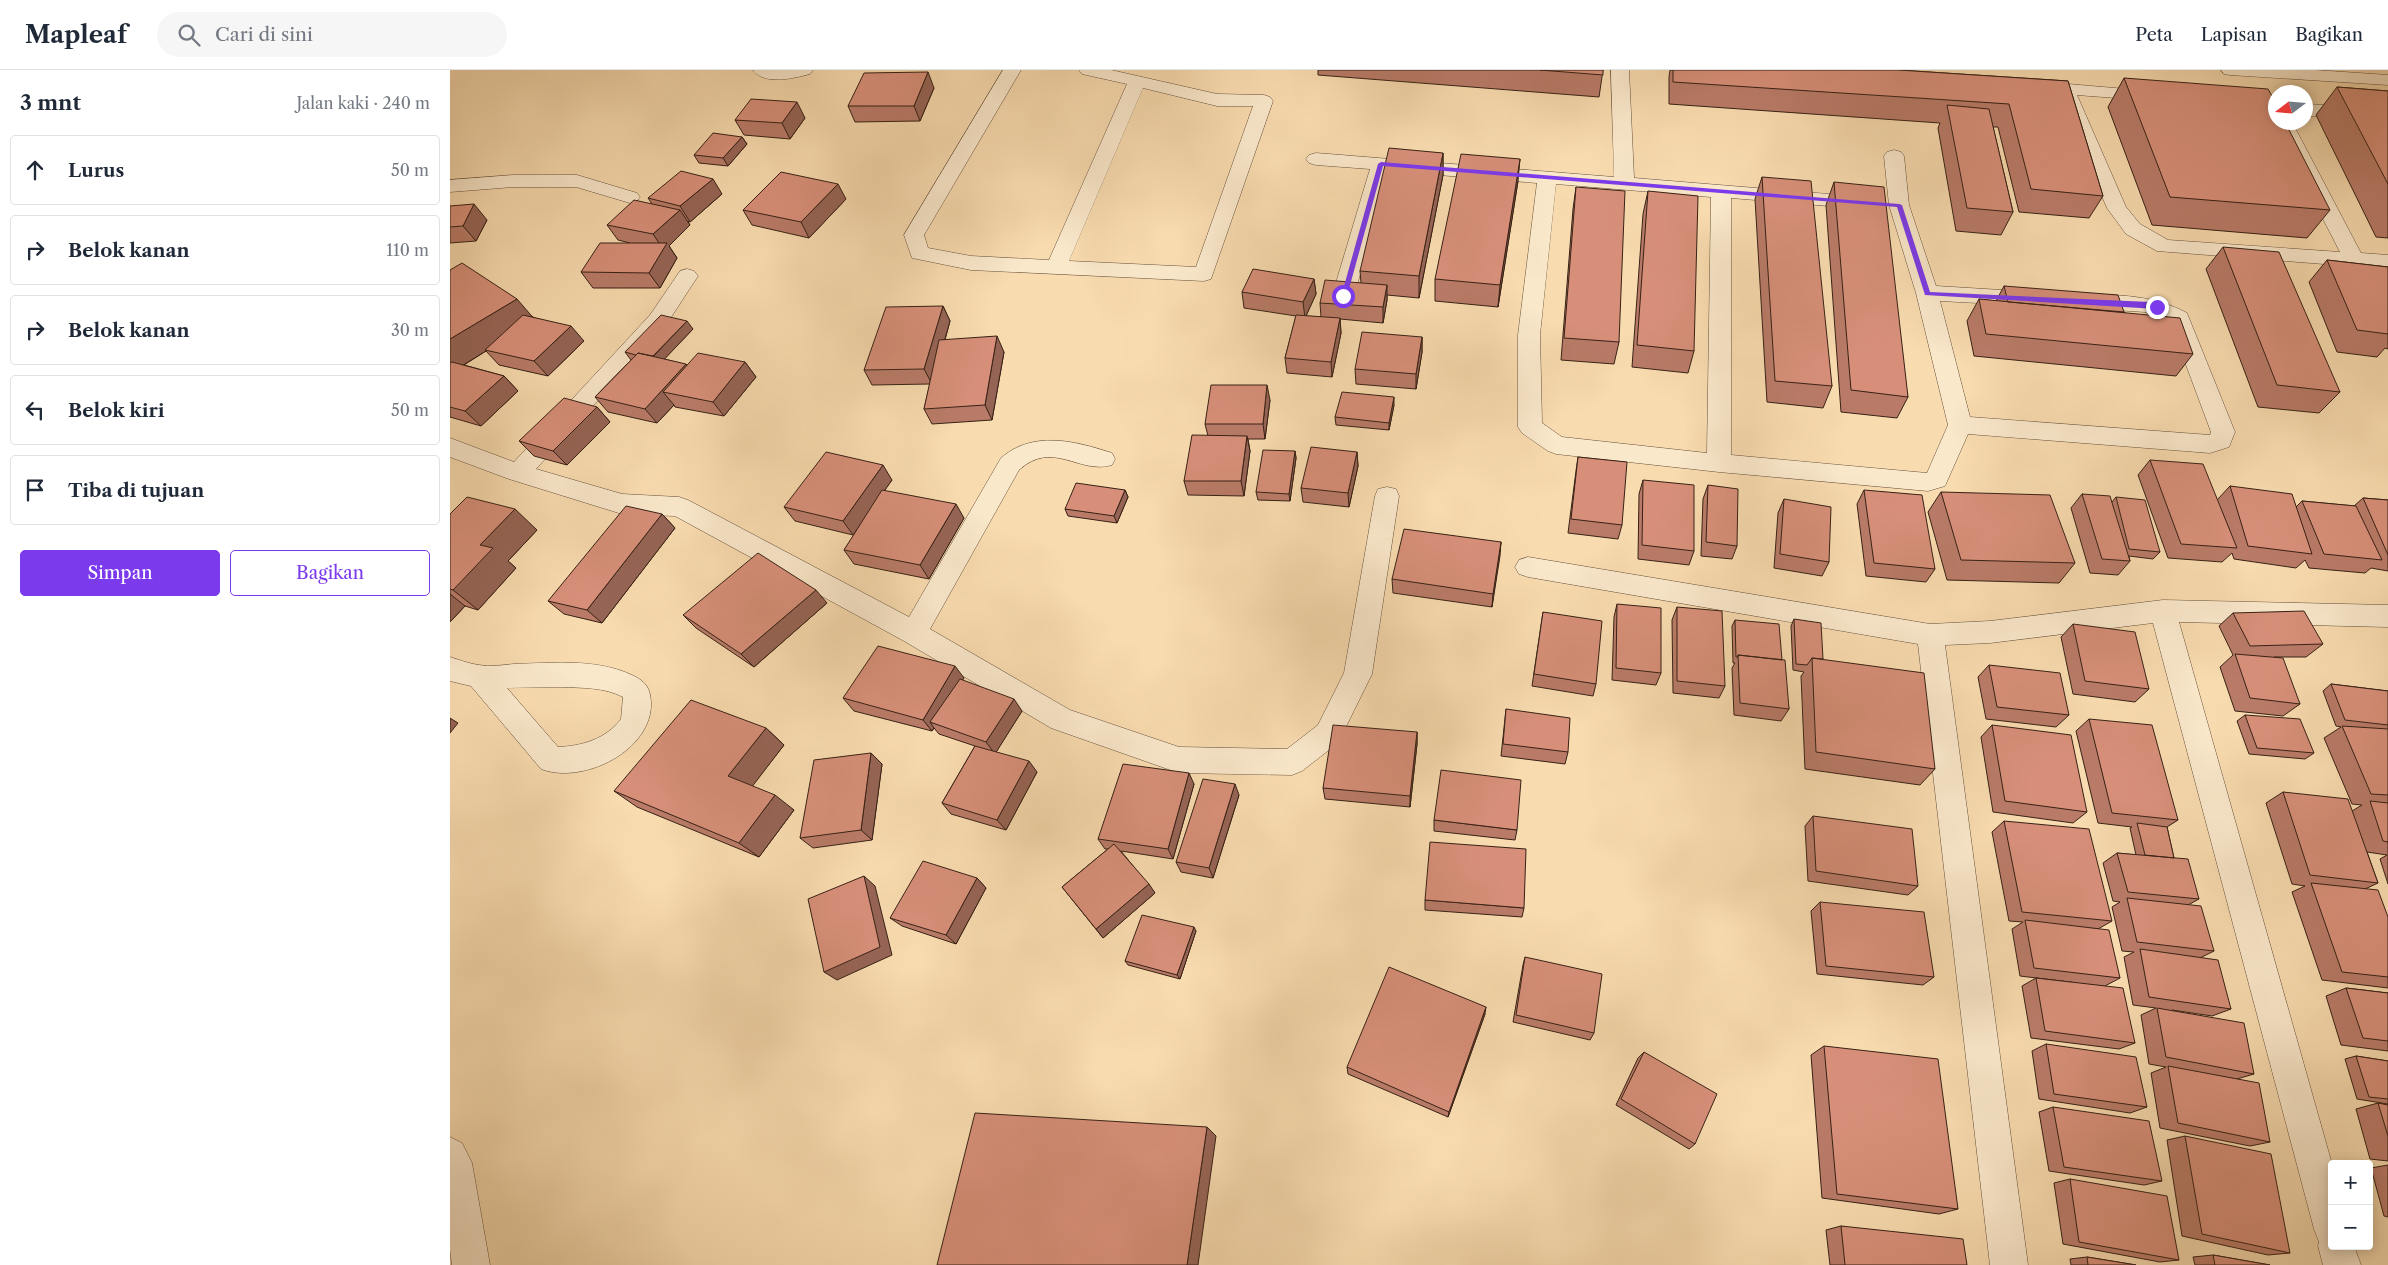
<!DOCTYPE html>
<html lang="id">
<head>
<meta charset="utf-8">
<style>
  body { margin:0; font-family:"Libre Caslon Text",serif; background:#f6f6f7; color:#1f2937 }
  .controls { position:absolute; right:15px; bottom:15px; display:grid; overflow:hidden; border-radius:5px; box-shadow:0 2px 12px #0003 }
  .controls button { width:45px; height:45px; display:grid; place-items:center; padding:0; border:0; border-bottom:1px solid #e0e1e3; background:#fff; color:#1f2937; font:25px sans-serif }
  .compass { position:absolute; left:1818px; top:15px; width:45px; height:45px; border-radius:50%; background:#fff; box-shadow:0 2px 12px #0003; rotate:254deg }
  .stop { position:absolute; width:15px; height:15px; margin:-11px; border:4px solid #7c3aed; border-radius:50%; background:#fff }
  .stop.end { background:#7c3aed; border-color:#fff; box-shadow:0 1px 5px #0008 }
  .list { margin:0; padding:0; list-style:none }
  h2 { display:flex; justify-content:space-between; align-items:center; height:65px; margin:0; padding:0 20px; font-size:21px }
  h2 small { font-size:16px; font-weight:400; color:#747a83 }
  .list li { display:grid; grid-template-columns:32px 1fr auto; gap:15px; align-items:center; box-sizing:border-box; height:70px; margin:0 10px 10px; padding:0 10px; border:1px solid #e0e1e3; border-radius:5px }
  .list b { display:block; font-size:19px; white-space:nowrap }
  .list em { font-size:16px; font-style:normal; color:#747a83 }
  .actions { display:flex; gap:10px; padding:15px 20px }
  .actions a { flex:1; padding:11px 0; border:1px solid #7c3aed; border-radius:5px; text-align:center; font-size:18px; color:#7c3aed }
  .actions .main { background:#7c3aed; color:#fff }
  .icon { flex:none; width:28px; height:28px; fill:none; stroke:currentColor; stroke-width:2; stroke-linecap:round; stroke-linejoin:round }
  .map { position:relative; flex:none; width:1938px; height:1195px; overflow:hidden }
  header { display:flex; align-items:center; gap:30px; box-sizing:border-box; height:70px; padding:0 25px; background:#fff; border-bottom:1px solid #e0e1e3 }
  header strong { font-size:24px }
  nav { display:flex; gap:28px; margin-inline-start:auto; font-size:18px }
  .search { width:350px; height:45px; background:#f6f6f7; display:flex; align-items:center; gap:12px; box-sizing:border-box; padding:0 18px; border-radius:28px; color:#747a83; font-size:19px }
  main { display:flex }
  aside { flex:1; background:#fff }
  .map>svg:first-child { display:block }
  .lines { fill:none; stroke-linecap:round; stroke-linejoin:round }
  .minor-casing { stroke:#67503c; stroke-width:1 }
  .minor { fill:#fae8cb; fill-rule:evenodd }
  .wall { fill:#b97b68; stroke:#372115 }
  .shaded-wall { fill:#966455; stroke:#372115 }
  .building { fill:#d78f79; stroke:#372115 }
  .route { fill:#7c3aed }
</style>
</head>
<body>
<header>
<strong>Mapleaf</strong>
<div class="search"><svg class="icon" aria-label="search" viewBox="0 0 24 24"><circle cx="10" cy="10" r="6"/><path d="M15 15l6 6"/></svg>Cari di sini</div>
<nav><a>Peta</a><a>Lapisan</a><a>Bagikan</a></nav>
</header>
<main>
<aside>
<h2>3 mnt<small>Jalan kaki · 240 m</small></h2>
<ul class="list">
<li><svg class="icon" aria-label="ahead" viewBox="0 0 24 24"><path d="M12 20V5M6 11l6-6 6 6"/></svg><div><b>Lurus</b></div><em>50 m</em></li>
<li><svg class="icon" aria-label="right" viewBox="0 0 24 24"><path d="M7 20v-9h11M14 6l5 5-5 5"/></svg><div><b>Belok kanan</b></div><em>110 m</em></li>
<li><svg class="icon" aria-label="right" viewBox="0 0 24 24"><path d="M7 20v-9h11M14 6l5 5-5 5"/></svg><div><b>Belok kanan</b></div><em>30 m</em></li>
<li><svg class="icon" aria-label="left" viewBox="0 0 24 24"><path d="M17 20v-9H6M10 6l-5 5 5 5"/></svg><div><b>Belok kiri</b></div><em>50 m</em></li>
<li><svg class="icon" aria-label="arrive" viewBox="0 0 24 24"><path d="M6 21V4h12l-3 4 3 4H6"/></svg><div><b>Tiba di tujuan</b></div></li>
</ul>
<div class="actions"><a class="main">Simpan</a><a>Bagikan</a></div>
</aside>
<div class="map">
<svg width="1938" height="1195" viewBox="0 0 1938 1195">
  <rect width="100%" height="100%" fill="#f8dbaf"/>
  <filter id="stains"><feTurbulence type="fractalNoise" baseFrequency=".004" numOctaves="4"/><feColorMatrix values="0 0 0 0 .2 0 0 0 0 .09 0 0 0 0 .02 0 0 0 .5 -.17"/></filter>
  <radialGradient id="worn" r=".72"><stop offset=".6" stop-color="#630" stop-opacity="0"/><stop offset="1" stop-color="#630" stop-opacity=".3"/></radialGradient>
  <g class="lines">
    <g class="minor-casing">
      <path id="minor" d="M303,0H363L360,4C345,8 314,16 303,0Z
        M553,0H571L474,165L478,178L521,186L599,190L677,14L632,4L629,0H661L767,24L814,25L820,27L823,31L761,209L754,211L521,200L462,188L454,165ZM693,18L767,36H803L746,197L619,191Z
        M1161,0H1179L1184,108L1415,127L1422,129L1425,133L1422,137L1415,139L1281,128V385L1477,403L1498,355L1466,223L1439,135L1434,86L1437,82L1444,80L1451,82L1454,86L1459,135L1486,216L1585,222L1593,224L1596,229L1593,234L1585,236L1490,231L1520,347L1760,365L1761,362L1720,252L1695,242L1633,238L1625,236L1622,231L1625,226L1633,224C1669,225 1704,225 1737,243L1785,362L1779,377L1760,383L1518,364L1495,416L1478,421L1269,402L1106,384L1098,381L1072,363L1068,357V265L1087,113L939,101L904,226L901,231L893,233L885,231L882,226L920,99L866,95L859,93L856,89L859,85L866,83L1164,107ZM1106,114L1261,127L1257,383L1112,367L1092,353L1090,265Z
        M1771,0H1865L1938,5V15L1780,5L1774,4Z
        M1583,11L1711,22L1714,26L1711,30L1705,31L1627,25L1676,137L1690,154L1718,170L1890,182L1823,52L1826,48V52H1842L1911,183L1938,185V199L1707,181L1676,164L1657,138L1608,24L1577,20L1574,16L1577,12Z
        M1856,34L1938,38V50L1856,46Z
        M63,105H127L187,123L190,127L187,131L180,133L126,117H63L0,122V110Z
        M237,199L244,201L248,206L216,255L86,399L172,424L229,427L238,430L459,547L551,388C583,360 625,371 662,383L665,389L662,395C629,405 603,369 569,400L480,559L620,640L729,677L837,679L868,655L894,603L925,426L928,419L937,417L946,419L949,426L922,604L888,673L852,701L842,705L729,703L601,658L454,571L225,446L172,444L59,409L0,387V368L64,392L200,245L230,201Z
        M1078,487L1480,554L1540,551L1713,530L1938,535V557L1729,552L1882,1094V1176H1904L1911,1195H1873L1868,1176L1869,1172L1864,1159L1703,553L1540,573L1495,575L1578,1195H1540L1468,574L1078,507L1069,504L1065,497L1069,490Z
        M0,587C10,590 20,594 29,595C40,597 53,595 64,594C102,593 148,588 184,606C196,612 200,618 201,632C203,681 132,715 91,699L21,616L0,611ZM111,617C132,618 154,617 173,627L171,649C156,669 132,676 108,677L57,618Z
        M0,1067L12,1073L22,1093L40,1195H2L0,1180Z"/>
    </g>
    <use href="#minor" class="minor"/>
  </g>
  <path class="wall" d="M868,0H1153L1149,27L868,5Z
    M1220,0H1448L1618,11L1653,126L1639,148L1569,142L1548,57H1543L1563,142L1551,165L1506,161L1488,58L1490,53L1219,34V7Z
    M1674,8L1880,140L1857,168L1702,155L1658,37Z
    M1887,17L1938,21V168L1926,167L1866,45Z
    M484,18L470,51L405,52L398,36Z
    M355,48L340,69L294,65L285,50Z
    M292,67L297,74L278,96L249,93L244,85Z
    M993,83V105L969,228L937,225V230L933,253L890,249L891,263L882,307L837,303L835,288L846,246L794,238L792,222L864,209L866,224L856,246L871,247L870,233L911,213L910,201Z
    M1312,107L1382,316L1373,338L1317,332L1305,129Z
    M1068,111L1048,237L985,231V209Z
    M1384,112L1458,327L1447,348L1391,342L1376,135Z
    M1126,117L1169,272L1164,294L1111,290L1123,139Z
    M1198,121L1244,281L1238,303L1182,297L1193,144Z
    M272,124L240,152L237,151L240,155L219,176L227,188L210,218H143L131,202L180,173L168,170L157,155L202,134L198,128Z
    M396,129L359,168L302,155L293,140Z
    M0,136L37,150L26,171L0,173Z
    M1773,177L1890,322L1869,343L1808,337L1756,199Z
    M1877,190L1938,197V279L1935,278L1927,287L1887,282L1859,212Z
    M0,200L83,247L134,271L98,306L49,295L36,281L14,295L54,306L68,321L31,356L0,347Z
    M1554,216L1674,242L1743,284L1726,306L1524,286L1517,251L1529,229L1546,231Z
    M493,236L500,251L495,270L554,282L542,350L482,354L474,339L480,314L422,315L414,300Z
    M243,259L214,289L237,295L295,292L306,307L274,346L225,337L224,335L207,353L158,342L145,327L181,290L175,282Z
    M972,267V282L966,319L906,314L905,299Z
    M820,330L815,369H798L800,381L794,426L738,425L734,411L758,366L755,354Z
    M944,335L939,360L886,355L885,347Z
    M147,337L160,352L117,395L84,386L69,371Z
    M845,381L846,388L840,431L808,430L806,422Z
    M907,382L908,396L899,437L853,432L851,418Z
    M1128,387L1172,455L1168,469L1118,463L1126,401Z
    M1700,390L1767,430L1780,416L1846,437L1852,431L1904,436L1913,428L1938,430V501L1921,498L1915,503L1859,498L1855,490L1846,498L1784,489L1782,483L1772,492L1718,488L1688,405Z
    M442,410L434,421L514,448L479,509L404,494L394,480L412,453L403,465L345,451L334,437Z
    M1193,410L1244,481L1239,495L1188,489L1189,424Z
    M1258,415L1287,476L1282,489L1251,486L1253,429Z
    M675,420L678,427L667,453L618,446L615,439Z
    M1414,420L1485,499L1476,512L1416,506L1407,434Z
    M1491,422L1625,493L1609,513L1497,510L1478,442Z
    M1632,424L1662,432L1666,427L1710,482L1703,489L1679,486L1680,491L1668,505L1640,503L1621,438Z
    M1334,429L1379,492L1372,506L1324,498L1328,443Z
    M0,444L87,460L58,491L66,498L28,540L15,536L0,552Z
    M212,444L225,458L152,553L114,544L98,531Z
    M1051,472L1042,537L943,523L942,509Z
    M377,533L304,597L246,558L233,545Z
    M1167,534L1211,603L1206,615L1162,610L1164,547Z
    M1227,537L1275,616L1269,628L1223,623L1222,550Z
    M1093,542L1146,614L1143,626L1082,616Z
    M1783,543L1873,574L1856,587H1824L1850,634L1833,646L1785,641L1770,597L1783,585L1769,556Z
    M1344,549L1373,589L1485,699L1470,715L1355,699L1351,606L1354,602L1343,600L1341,556Z
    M1285,550L1332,590L1339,639L1331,651L1284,645L1282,598L1285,593H1283L1282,556Z
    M1623,554L1699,619L1685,632L1623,624L1611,567Z
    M1539,595L1619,645L1606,657L1536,649L1528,607Z
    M514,608L512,610L572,641L546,682L587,702L556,760L501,744L492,733L525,676L489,664L484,658L482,661L404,641L393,628Z
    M1881,614L1938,621V814L1930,789L1937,785L1917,782L1928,813L1915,819L1938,847V918L1872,910L1842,822L1855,816L1842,814L1816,733L1833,722L1902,741L1912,735L1902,734L1874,668L1891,657L1886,656L1873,621Z
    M1056,639L1118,682L1115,694L1051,686Z
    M1795,645L1864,683L1855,689L1799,684L1787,651Z
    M1639,649L1728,750L1717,757L1724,788L1749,829L1738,835L1764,881L1750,888L1781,939L1762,946L1722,940L1804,1004L1787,1009L1820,1072L1800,1076L1710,1058L1701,1003L1716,997L1699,994L1691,945L1706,938L1683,935L1674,887L1684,882L1672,881L1662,837L1670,832L1663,831L1653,793L1667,783L1686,785L1680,758L1682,757L1648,753L1626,661Z
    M1542,655L1637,742L1623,753L1543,742L1531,667Z
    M316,658L334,675L302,716L344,740L309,787L187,737L164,721Z
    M967,662V674L960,737L875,729L873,718Z
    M421,683L432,694L422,770L363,778L350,768Z
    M744,714L723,789L671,781L705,823L653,868L612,817L658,779H655L648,769Z
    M789,725L763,808L731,802L726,792Z
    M1363,746L1468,816L1458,825L1358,811L1355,756Z
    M984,750L1067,760L1065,770L984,761Z
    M1554,751L1662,851L1648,859L1670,908L1655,916L1685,973L1669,979L1581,968L1572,916L1586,908L1627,913L1570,906L1562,859L1573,852L1559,851L1542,762Z
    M527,808L536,818L506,874L452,856L440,848Z
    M975,830L1074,838L1072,847L975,840Z
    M1370,832L1484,907L1473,915L1367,904L1361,841Z
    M746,861L730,909L678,895L675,891Z
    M1075,887L1144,963L1140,970L1063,952L1073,895Z
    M1896,918L1938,923V981L1891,975L1876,926Z
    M1035,944L998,1047L898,1004L897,997Z
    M1596,974L1697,1037L1680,1043L1589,1029L1582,981Z
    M1374,976L1508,1139L1489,1144L1372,1128L1361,985Z
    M1194,982L1245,1074L1239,1079L1166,1035L1188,988Z
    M1906,986L1938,991V1034L1907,1029L1895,989Z
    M1928,1033L1938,1035V1091L1920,1089L1906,1039Z
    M1603,1037L1712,1111L1694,1115L1599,1101L1589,1042Z
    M1735,1066L1840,1183L1818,1185L1732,1166L1717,1070Z
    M1938,1095V1147L1934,1146L1921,1098Z
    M1620,1109L1729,1190L1710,1192L1613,1174L1604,1113Z
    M1391,1156L1517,1195H1380L1376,1160Z
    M1763,1185L1820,1195H1745L1743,1187Z
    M1637,1187L1686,1195H1621L1620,1189Z"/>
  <path class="shaded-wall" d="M478,2L484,18L470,51L464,36Z
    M347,32L355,48L340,69L332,53Z
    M292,67L297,74L278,96L273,88Z
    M993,83V105L969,228V206Z
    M1070,89L1068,111L1048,237L1050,215Z
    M263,109L272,124L240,152L230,136Z
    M388,114L396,129L359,168L351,152Z
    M24,134L37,150L26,171L13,156Z
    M230,140L240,155L219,176L227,188L210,218L199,203L213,179L203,164Z
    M864,209L866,224L855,248L853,232Z
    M937,215V230L933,253V237Z
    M67,229L86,251L35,280L36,281L0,303V269Z
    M493,236L500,251L482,314L474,299Z
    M890,248L891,263L882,307L881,292Z
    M237,251L243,259L208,296L202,288Z
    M121,256L134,271L98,306L84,291Z
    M547,266L554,282L542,350L535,335Z
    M972,267V282L966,319V304Z
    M295,292L306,307L274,346L263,332Z
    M236,294L247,309L213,322L224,335L207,353L195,339Z
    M54,306L68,321L31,356L15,341Z
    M817,315L820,330L815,369L813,354Z
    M944,327V335L939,360V353Z
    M147,337L160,352L117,395L103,381Z
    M797,366L800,381L794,426L791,411Z
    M845,381L846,388L840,431L839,424Z
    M907,382L908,396L899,437L898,423Z
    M433,395L442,410L403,465L393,451Z
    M675,420L678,427L667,453L664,446Z
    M506,434L514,448L479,509L470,495Z
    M65,439L87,460L58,491L66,498L28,540L3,520L30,475Z
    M212,444L225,458L152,553L137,540Z
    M1051,472L1050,486L1042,537L1043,524Z
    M366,520L377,533L304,597L291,584Z
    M0,524L15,536L0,552Z
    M505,596L514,608L487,654L480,652L484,658L482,661L473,650Z
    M564,629L572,641L545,684L536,672Z
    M0,648L8,653L0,663Z
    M316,658L334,675L298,722L278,706Z
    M967,662V674L960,737V726Z
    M421,683L432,694L422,770L411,760Z
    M579,691L587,702L556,760L547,750Z
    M739,703L744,714L723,789L718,779Z
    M785,714L789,725L763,808L759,798Z
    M325,725L344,740L309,787L289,773Z
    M414,806L425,816L442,885L387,910L374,902Z
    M527,808L536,818L506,874L496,865Z
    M699,814L705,823L653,868L646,859Z
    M744,857L746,861L730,909L727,905Z
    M1036,937L1035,944L998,1047L999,1042Z
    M757,1057L766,1066L748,1195H737Z"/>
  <path class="building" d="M1090,0H1153V5Z
    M1223,0H1448L1618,11L1653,126L1581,119L1559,34L1223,12Z
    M478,2L464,36H398L414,3Z
    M1674,8L1818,19L1826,33V52H1835L1880,140L1720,127Z
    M1887,17L1938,21V114Z
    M301,29L347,32L332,53L285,50Z
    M1497,35L1539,39L1563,142L1517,138Z
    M263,63L292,67L273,88L244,85Z
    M939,78L993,83L969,206L910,201Z
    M1011,84L1070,89L1050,215L985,209Z
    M231,101L263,109L230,136L198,128Z
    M331,102L388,114L351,152L293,140Z
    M1312,107L1361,111L1382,316L1325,311Z
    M1384,112L1434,117L1458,327L1401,320Z
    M1126,117L1175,121L1169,272L1114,268Z
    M1198,121L1248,126L1244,281L1187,275Z
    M184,130L230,140L203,164L157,155Z
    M24,134L13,156L0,157V136Z
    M150,173H217L199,203L131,202Z
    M1773,177L1829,182L1890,322L1827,315Z
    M1877,190L1938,197V264L1907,260Z
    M12,193L67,229L0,269V200Z
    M803,199L864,209L853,232L792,222Z
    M875,210L937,215L933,237L870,233Z
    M1554,216L1668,225L1674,242L1558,232Z
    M1529,229L1730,248L1743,284L1536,264Z
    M493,236L474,299L414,300L436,237Z
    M73,245L121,256L84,291L35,280Z
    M211,245L237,251L203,286L188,283L186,285L175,282Z
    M846,245L890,248L881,292L835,288Z
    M912,262L972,267L966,304L905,299Z
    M547,266L535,335L474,339L489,270Z
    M188,283L236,294L195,339L145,327Z
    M248,283L295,292L263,332L213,322Z
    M2,292L54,306L15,341L0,337V293Z
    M761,315H817L813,354H755Z
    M892,322L944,327L939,353L885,347Z
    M114,328L147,337L103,381L69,371Z
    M742,365L797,366L791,411H734Z
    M861,377L907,382L898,423L851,418Z
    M813,380L845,381L839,424L806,422Z
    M376,382L433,395L393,451L334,437Z
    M1128,387L1177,392L1172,455L1121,449Z
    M1700,390L1753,394L1787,478L1731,474Z
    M1193,410L1244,415V481L1192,475Z
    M626,413L675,420L664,446L615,439Z
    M1258,415L1288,419L1287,476L1256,472Z
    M1780,416L1842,424L1862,484L1798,476Z
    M432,420L506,434L470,495L394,480Z
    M1414,420L1472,425L1485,499L1424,493Z
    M1491,422L1600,425L1625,493L1511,490Z
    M1632,424L1660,426L1680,491L1652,489Z
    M17,427L65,439L30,475L43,478L3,520L0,519V444Z
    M1666,427L1695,430L1710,482L1679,479Z
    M1913,428L1938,430V485Z
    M1334,429L1381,437L1379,492L1330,484Z
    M1852,431L1906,436L1932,490L1874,484Z
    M176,436L212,444L137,540L98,531Z
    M954,459L1051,472L1043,524L942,509Z
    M308,483L366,520L291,584L233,545Z
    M1167,534L1211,538V603L1166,598Z
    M1227,537L1272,541L1275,616L1227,611Z
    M1854,541L1873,574L1800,576L1783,543Z
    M1093,542L1152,551L1146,614L1084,604Z
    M1344,549L1371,553L1373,589L1362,588L1357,595L1346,594Z
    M1285,550L1329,554L1332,590L1288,585V587H1286Z
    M1623,554L1685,562L1699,619L1635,611Z
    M428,576L505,596L473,650L393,628Z
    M1785,584L1833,588L1850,634L1800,628Z
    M1288,585L1335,590L1339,639L1290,633Z
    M1362,588L1474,603L1485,699L1366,682Z
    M1539,595L1610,603L1619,645L1547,637Z
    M510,609L564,629L536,672L480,652Z
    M1881,614L1938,621V655L1895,650Z
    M241,630L316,658L278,706L325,725L289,773L164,721Z
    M1056,639L1120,648L1118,682L1053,674Z
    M1795,645L1850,649L1864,683L1807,678Z
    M1639,649L1702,655L1728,750L1662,743Z
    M883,655L967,662L960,726L873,718Z
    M1542,655L1621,665L1637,742L1555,731Z
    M1892,656L1938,659V725L1921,724Z
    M525,676L579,691L547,750L492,733Z
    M421,683L411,760L350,768L364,690Z
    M673,694L739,703L718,779L648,769Z
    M991,700L1071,710L1067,760L984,750Z
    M753,709L785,714L759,798L726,792Z
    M1833,722L1898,729L1928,813L1860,805Z
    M1920,731L1938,733V772L1933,771Z
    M1363,746L1462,759L1468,816L1366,801Z
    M1554,751L1639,759L1662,851L1572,842Z
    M1687,753L1717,757L1724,788L1695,785Z
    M980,772L1076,779L1074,838L975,830Z
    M664,774L699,814L646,859L612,817Z
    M1667,783L1738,789L1749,829L1678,822Z
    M473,791L527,808L496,865L440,848Z
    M414,806L430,877L374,902L358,829Z
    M1861,813L1928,820L1938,847V907L1892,902Z
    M1677,828L1751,836L1764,881L1687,872Z
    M1370,832L1474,842L1484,907L1376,896Z
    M692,845L744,857L727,905L675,891Z
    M1575,850L1659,860L1670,908L1584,898Z
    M1690,879L1768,890L1781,939L1699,927Z
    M1075,887L1152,904L1144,963L1066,945Z
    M939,897L1036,937L999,1042L897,997Z
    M1586,908L1673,918L1685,973L1595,961Z
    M1896,918L1938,923V971L1913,968Z
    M1707,938L1794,953L1804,1004L1716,987Z
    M1596,974L1686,987L1697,1037L1604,1024Z
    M1374,976L1488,989L1508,1139L1387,1124Z
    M1194,982L1267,1024L1245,1074L1171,1029Z
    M1906,986L1938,991V1029L1919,1027Z
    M1718,996L1809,1013L1820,1072L1728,1053Z
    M1928,1033L1938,1035V1066Z
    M1603,1037L1699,1051L1712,1111L1614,1097Z
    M525,1043L757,1057L737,1195H487Z
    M1735,1066L1821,1084L1840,1183L1752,1164Z
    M1620,1109L1717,1126L1729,1190L1629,1172Z
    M1391,1156L1513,1169L1517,1195H1395Z
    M1763,1185L1820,1195H1765Z
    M1637,1187L1686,1195H1638Z"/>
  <path class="route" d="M931,92L1449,134L1452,135L1480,222L1700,232L1710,237L1707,239L1475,225L1447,137L933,96L897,226L891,227L928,94Z"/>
  <rect width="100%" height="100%" filter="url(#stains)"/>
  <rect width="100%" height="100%" fill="url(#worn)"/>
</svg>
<div class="controls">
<button>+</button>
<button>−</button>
</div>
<svg class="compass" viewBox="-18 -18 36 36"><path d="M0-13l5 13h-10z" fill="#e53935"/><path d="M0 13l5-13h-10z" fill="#747a83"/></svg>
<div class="stop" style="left:893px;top:226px"></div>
<div class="stop end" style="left:1707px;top:237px"></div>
</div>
</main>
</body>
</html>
